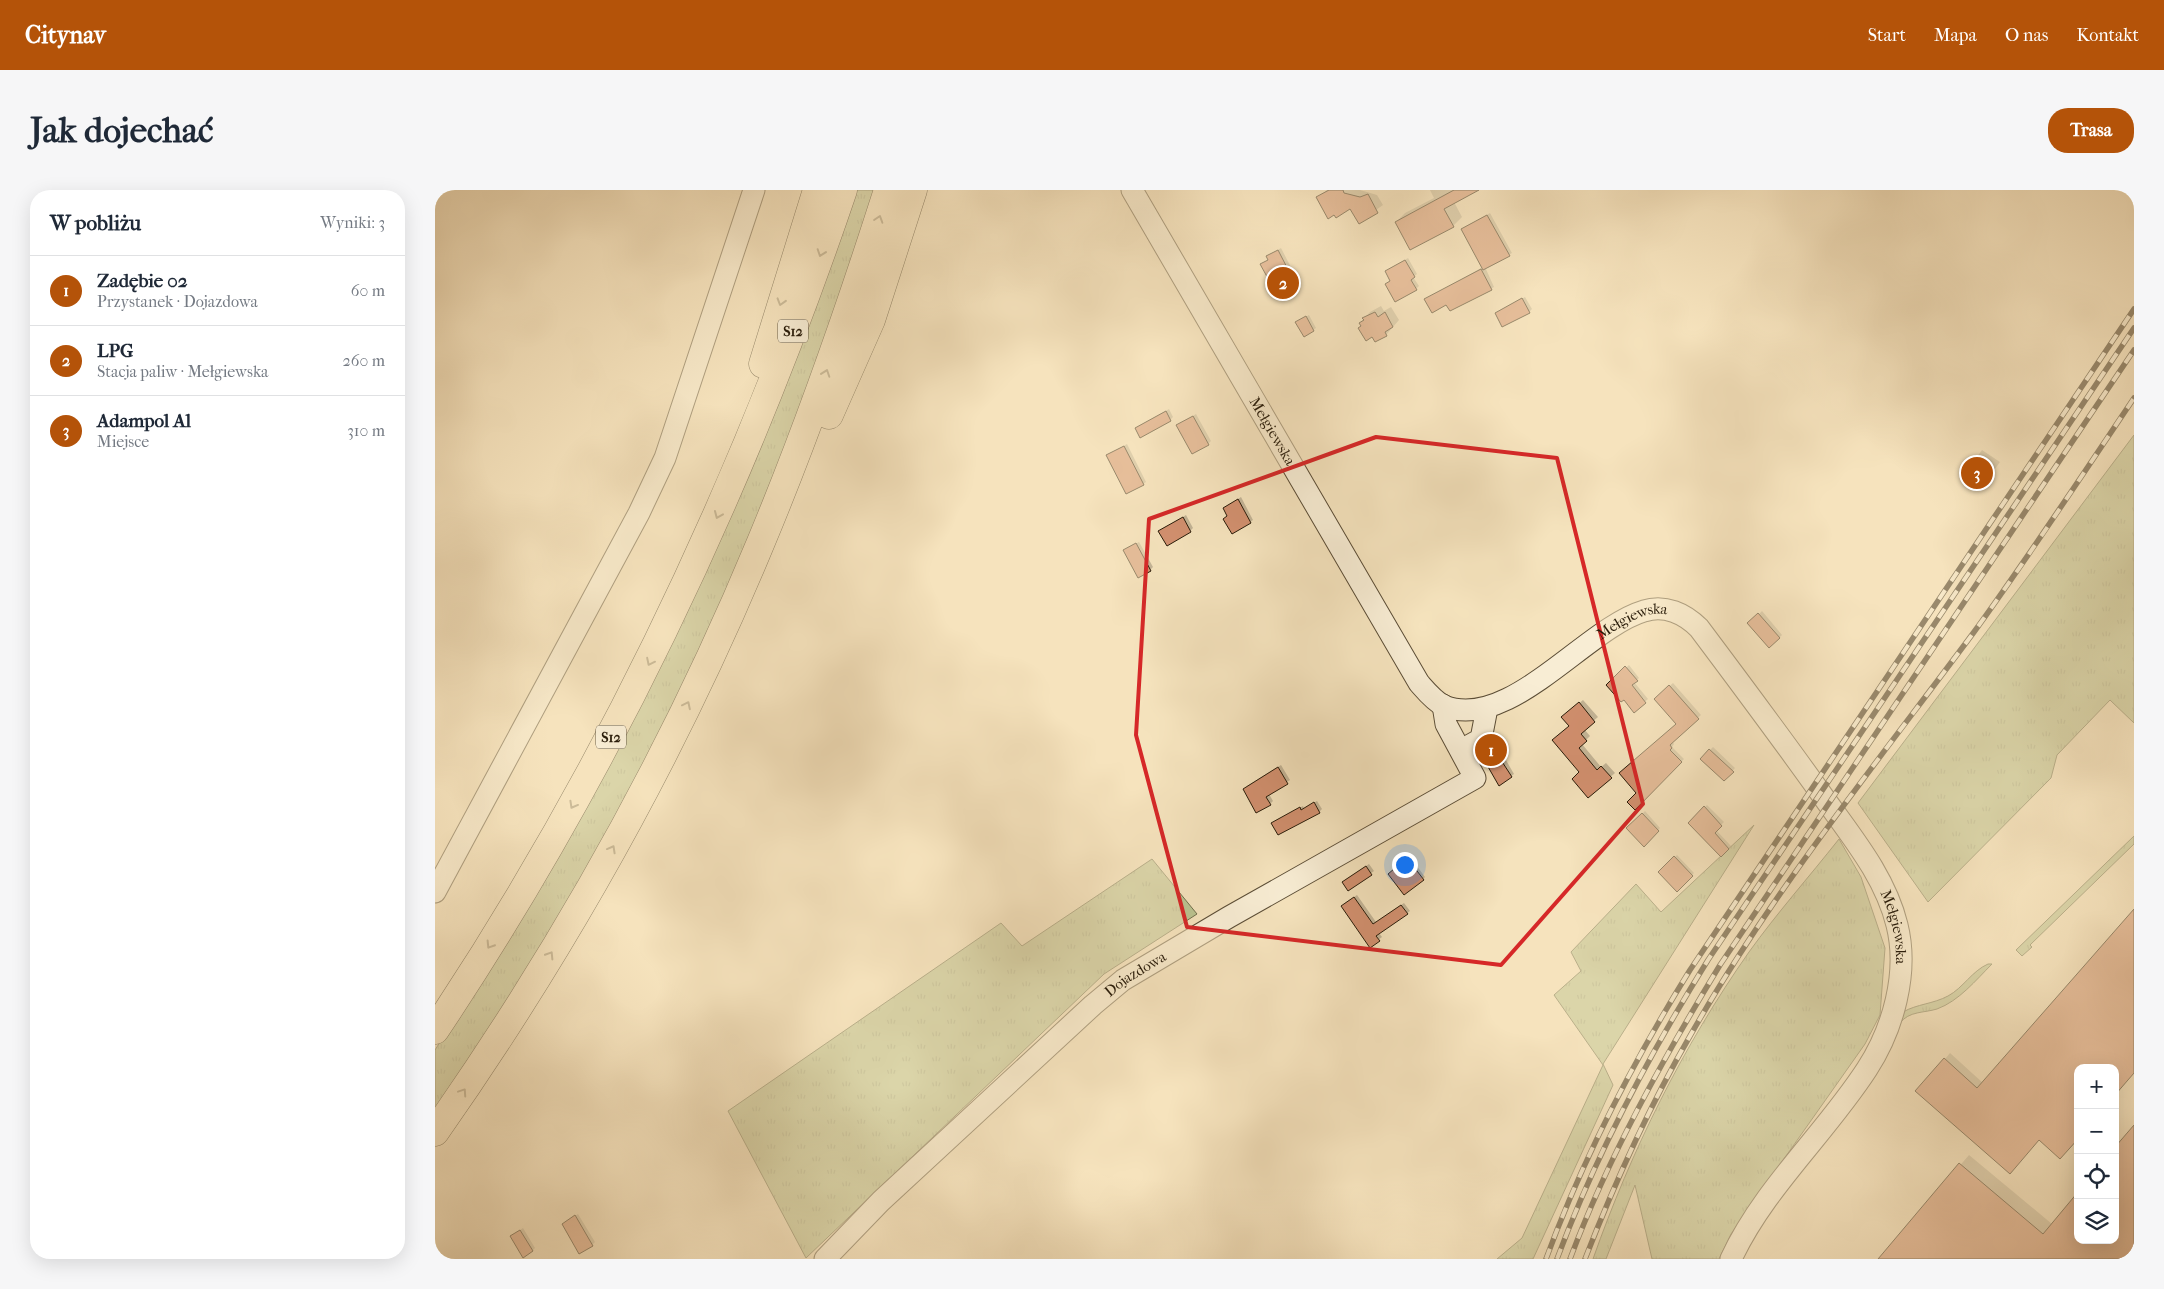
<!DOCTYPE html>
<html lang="pl">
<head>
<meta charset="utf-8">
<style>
  body { margin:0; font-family:"IM FELL French Canon",serif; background:#f6f6f7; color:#1f2937 }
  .controls { position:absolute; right:15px; bottom:15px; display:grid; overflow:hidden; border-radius:10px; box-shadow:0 5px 20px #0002 }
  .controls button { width:45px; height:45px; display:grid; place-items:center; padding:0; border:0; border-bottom:1px solid #e0e1e3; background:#fff; color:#1f2937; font:25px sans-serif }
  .you { position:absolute; left:969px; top:674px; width:18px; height:18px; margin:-12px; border:4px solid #fff; border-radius:50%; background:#1a73e8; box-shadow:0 0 0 8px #1a73e833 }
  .badge { display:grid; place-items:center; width:32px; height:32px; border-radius:50%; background:#b45309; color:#fff; font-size:16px; font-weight:700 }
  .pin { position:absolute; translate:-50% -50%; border:2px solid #fff; box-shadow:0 1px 5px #0006 }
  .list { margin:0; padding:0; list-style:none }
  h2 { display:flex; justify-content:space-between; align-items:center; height:65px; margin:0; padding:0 20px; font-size:21px }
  h2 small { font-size:16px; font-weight:400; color:#747a83 }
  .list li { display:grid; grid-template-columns:32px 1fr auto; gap:15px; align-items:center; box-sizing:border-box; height:70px; padding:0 20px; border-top:1px solid #e0e1e3 }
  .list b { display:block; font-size:19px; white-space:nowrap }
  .list p { margin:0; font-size:16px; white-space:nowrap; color:#747a83 }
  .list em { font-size:16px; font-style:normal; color:#747a83 }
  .icon { flex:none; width:28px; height:28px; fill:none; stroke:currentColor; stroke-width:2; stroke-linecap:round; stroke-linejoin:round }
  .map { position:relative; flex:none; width:1699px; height:1069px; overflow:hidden; border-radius:20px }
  header { display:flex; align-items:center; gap:30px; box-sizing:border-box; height:70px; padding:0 25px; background:#b45309; color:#fff }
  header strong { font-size:24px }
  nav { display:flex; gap:28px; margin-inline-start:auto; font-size:18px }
  .intro { display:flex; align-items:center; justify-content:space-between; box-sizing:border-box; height:120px; padding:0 30px }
  h1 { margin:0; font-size:35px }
  .button { padding:12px 22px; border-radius:20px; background:#b45309; color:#fff; font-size:18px; font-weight:700 }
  main { display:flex; gap:30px; padding:0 30px }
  aside { flex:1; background:#fff; border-radius:20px; box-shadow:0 5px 20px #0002 }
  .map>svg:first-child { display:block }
  .grass { fill:url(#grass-tufts); stroke:#72704d }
  .shadow { fill:#0003 }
  .building { fill:#d2906f; stroke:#281b09 }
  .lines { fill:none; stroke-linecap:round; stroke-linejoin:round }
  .minor-casing { stroke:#5b4d36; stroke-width:23 }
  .highway-casing { stroke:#281b09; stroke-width:29 }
  .minor { stroke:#f8edd4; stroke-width:21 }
  .highway { stroke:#f5e3bd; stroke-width:28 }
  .rail-casing { stroke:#281b09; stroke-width:5.5 }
  .rail { stroke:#f8edd4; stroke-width:4; stroke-dasharray:11; stroke-linecap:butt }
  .oneway { stroke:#99896c }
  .marked { fill:none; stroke:#d62828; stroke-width:4; stroke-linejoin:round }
  .labels { text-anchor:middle; stroke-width:5; stroke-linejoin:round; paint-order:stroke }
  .shield { fill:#f8edd4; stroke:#665a46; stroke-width:1 }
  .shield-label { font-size:14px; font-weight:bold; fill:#281b09 }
  .street-label { font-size:15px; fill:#281b09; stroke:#f8edd4 }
</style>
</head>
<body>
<header>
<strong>Citynav</strong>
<nav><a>Start</a><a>Mapa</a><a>O nas</a><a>Kontakt</a></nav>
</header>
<div class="intro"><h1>Jak dojechać</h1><a class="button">Trasa</a></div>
<main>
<aside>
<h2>W pobliżu<small>Wyniki: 3</small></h2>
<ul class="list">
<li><span class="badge">1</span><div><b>Zadębie 02</b><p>Przystanek · Dojazdowa</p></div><em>60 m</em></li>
<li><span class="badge">2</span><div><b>LPG</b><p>Stacja paliw · Mełgiewska</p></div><em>260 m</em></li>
<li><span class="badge">3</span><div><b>Adampol Al</b><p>Miejsce</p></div><em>310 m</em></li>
</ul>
</aside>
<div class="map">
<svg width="1699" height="1069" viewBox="0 0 1699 1069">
  <defs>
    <pattern id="grass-tufts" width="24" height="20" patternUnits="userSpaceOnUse" patternTransform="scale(1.25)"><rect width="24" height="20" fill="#bbc491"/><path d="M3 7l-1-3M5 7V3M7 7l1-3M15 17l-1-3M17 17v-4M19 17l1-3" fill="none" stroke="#a1a87c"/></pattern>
  </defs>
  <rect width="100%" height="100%" fill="#f5e3bd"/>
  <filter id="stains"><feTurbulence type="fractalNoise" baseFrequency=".004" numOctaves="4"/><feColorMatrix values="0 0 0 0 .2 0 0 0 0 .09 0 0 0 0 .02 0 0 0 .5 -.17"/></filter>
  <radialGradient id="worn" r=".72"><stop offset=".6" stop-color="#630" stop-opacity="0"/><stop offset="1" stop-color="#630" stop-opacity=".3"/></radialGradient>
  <path class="grass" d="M417,0H442L397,139L284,427L190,615L125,731L0,925V860L87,723Z
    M1699,245V533L1675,510L1622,565L1616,588L1493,712L1423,613Z
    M1319,635L1168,874L1178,895L1098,1069H1062L1087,1048L1168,875L1119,805L1146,781L1136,762L1201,694L1226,722Z
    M1699,646V654L1595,755L1597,757L1587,766L1581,760Z
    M1404,649L1426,687L1450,758L1445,825L1430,854L1296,1044L1284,1069H1217L1200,995L1171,1069H1158C1196,961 1248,856 1314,762C1342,723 1374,687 1404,649Z
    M717,669L762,724L669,784L371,1068L293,921L566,733L587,756Z
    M1553,774H1557C1541,790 1524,811 1502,819C1489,823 1474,821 1465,833L1468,822C1482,814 1498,814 1513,806C1528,798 1537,781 1553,774Z"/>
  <path class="shadow" d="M892,0H925L942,5L948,15L924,32L915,17L883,8Z
    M995,0H1041L1019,12L1027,27L1018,36L961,32L970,23L999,8Z
    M1055,23L1077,63L1050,77L1059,97L1016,120L1012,113L991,109L1048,77L1030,37Z
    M846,58L862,89L859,92L832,66Z
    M973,68L982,84L978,87L984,96L981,99L956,91L954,79Z
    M1090,107L1097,119L1094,122L1061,123Z
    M946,116L949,121L956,117L964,130L951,145L925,133L935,122Z
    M874,125L881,138L878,140L865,130Z
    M734,219L738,227L735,230L701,238Z
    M761,224L776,251L773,254L743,235Z
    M692,254L711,292L708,294L673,265Z
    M1547,260L1565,272L1545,299L1527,288Z
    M806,307L818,330L815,332L793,326L789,318Z
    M751,325L758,338L755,341H725Z
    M704,352L718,377L715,380L692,358Z
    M1327,421L1347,445L1334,457L1314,434Z
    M1194,475L1204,488L1199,492L1213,509L1199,521L1189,508L1173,495Z
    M1238,493L1266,525L1237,551L1239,554L1237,557L1249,569L1200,619L1203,603L1242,534L1220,509Z
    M1148,510L1163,527L1149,539L1155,546L1147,554L1166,577L1171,573L1180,583L1153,606L1131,524Z
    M1278,557L1300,578L1289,590L1267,568Z
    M1068,565L1079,584L1076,586L1056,573Z
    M846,575L855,590L834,604L838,611L835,614L812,596Z
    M882,611L887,619L884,622L844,644L841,631L868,616L869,618Z
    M1272,615L1289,632L1281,640L1296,656L1286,665L1255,633Z
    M1210,621L1225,638L1209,655L1193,638Z
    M1242,665L1259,683L1242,700L1225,682Z
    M975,667L990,687L988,689L957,681Z
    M934,674L939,681L913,700L911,689Z
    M922,705L941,732L969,713L975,721L944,743L947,747L935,756L910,713Z
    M1699,720V883L1680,878H1643L1604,949L1581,976L1510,869L1515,863L1548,893Z
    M1699,937V1069H1445L1534,965L1617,1034L1643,1050H1680Z
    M143,1024L160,1052L157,1055L128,1034Z
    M88,1038L100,1058L98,1060L76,1046Z"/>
  <path class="building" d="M894,0H908L909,3L925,7L933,4L943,23L924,34L915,19L901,28L899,25L893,29L881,7Z
    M1019,0H1044L1009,19L1019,37L975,60L960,32Z
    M1052,25L1075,66L1048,80L1026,39Z
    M843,60L860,93L841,103L825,74L833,70L831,66Z
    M970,70L980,87L976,90L982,100L960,112L950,94L955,91L950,81Z
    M1046,79L1057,100L1015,121L1011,115L997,123L989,109Z
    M1087,108L1095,123L1067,137L1060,123Z
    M940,122L943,127L950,122L958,137L950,142L952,146L940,152L937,147L931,151L923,138L926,136L924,133L929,130L927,128Z
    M871,126L879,141L869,147L860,132Z
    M731,221L736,231L705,248L700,238Z
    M758,226L774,255L757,264L741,235Z
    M689,256L709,295L691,304L671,265Z
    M1540,266L1559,278L1545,300L1526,288Z
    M803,309L816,333L797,344L788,329L792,326L788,318Z
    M748,327L756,342L732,356L723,341Z
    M701,353L716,381L703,388L688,360Z
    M1323,423L1345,448L1334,458L1312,433Z
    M1190,476L1203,491L1197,495L1211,513L1199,523L1189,510L1186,512L1171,495Z
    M1234,495L1264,529L1235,555L1237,558L1235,560L1247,572L1200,620L1192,612L1201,603L1184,583L1241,534L1219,509Z
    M1144,512L1160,532L1146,544L1152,551L1144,558L1162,580L1166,576L1177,588L1153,608L1137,589L1144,582L1117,550L1134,536L1126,527Z
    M1274,559L1299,582L1289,591L1265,569Z
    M1064,567L1077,587L1064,596L1052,575Z
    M843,577L853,594L831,607L836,615L821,623L808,599Z
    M879,612L885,623L843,645L836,633L865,617L866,620Z
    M1269,616L1287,636L1280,643L1294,659L1286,667L1253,633Z
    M1207,623L1224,641L1209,657L1191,638Z
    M1239,666L1258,686L1242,702L1223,682Z
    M972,668L989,690L969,705L953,684Z
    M931,676L937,685L913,701L907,692Z
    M919,707L938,734L966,715L973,724L941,746L945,751L935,758L906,716Z
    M1699,719V883L1680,905V878H1643V949L1625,969L1604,950L1575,984L1480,901L1509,868L1542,898Z
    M1699,935V1069H1443L1524,973L1608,1044L1643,1002V1050H1680V957Z
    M140,1025L158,1056L144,1064L127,1034Z
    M85,1040L98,1061L88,1068L75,1046Z"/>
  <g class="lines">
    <g class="minor-casing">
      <g id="minor">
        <path id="s1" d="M697,0L984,493C991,501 999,511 1009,516C1074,542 1151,438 1209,421C1230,414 1250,424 1264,438C1306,494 1347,549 1387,605C1416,646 1450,686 1462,735C1474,783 1458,839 1432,879C1390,944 1329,998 1296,1069"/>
        <path d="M1026,560L1046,549L1052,518"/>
        <path d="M0,702L204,323L230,268L319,0"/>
        <path id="s2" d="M390,1069L446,1011L658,815L688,790L794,727L1040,588L1011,534L1008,515"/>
      </g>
    </g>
    <g class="highway-casing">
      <path id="highway" d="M328,174L382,0
        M394,225L436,130L478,0
        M0,840C175,578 307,298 408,0
        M0,942C129,758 240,560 326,352C374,237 415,119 453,0"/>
    </g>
    <use href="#minor" class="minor"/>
    <use href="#highway" class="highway"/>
    <g class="rail-casing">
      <path id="rail" d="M1111,1069C1148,968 1198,872 1255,780L1699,119
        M1122,1069C1161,964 1214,865 1273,770L1699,138
        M1135,1069C1174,965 1228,869 1285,775L1699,160
        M1150,1069C1180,992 1214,917 1255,846C1336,703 1441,574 1539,442C1594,366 1646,287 1699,208"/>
    </g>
    <use href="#rail" class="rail"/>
  </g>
  <defs><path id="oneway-chevron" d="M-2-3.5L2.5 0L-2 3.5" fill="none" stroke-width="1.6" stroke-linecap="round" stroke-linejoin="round" transform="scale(1.25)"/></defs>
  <g class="oneway">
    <use href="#oneway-chevron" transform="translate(444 29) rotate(-72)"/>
    <use href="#oneway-chevron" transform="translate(386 63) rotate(109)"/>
    <use href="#oneway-chevron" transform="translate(346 112) rotate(107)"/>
    <use href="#oneway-chevron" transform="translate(391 183) rotate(-71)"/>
    <use href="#oneway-chevron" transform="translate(283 325) rotate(113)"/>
    <use href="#oneway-chevron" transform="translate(215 472) rotate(116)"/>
    <use href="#oneway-chevron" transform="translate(252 515) rotate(-64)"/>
    <use href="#oneway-chevron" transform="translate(138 615) rotate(119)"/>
    <use href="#oneway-chevron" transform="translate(177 659) rotate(-61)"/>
    <use href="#oneway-chevron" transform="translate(55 755) rotate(122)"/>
    <use href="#oneway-chevron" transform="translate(115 765) rotate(-58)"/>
    <use href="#oneway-chevron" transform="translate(28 902) rotate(-56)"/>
  </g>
  <path d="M0 0H1699V1069H0ZM941,247L1122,268L1208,614L1066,775L752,737L701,545L714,329Z" fill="#f5e3bd" fill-opacity=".55" fill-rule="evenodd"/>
  <path class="marked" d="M941,247L1122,268L1208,614L1066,775L752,737L701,545L714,329Z"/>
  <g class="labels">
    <g class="shield">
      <rect x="343" y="129.5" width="30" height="23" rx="4"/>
      <rect x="161" y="535.5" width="30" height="23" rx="4"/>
    </g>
    <g class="shield-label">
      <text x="358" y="146">S12</text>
      <text x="176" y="552">S12</text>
    </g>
    <g class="street-label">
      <text dy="5" stroke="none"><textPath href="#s1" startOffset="279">Mełgiewska</textPath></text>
      <text dy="5" stroke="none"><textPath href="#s1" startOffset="819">Mełgiewska</textPath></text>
      <text dy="5" stroke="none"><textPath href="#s1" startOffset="1254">Mełgiewska</textPath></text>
      <text dy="5" stroke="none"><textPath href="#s2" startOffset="422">Dojazdowa</textPath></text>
    </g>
  </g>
  <rect width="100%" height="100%" filter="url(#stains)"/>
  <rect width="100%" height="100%" fill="url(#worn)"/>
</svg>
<div class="controls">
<button>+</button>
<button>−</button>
<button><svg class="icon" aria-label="locate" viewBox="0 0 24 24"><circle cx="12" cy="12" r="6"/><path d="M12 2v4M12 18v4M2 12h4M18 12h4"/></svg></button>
<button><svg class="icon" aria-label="layers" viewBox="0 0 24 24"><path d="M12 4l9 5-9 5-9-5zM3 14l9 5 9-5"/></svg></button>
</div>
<div class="you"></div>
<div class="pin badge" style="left:1056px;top:560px">1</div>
<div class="pin badge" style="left:848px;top:93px">2</div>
<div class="pin badge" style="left:1542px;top:283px">3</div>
</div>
</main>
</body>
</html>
